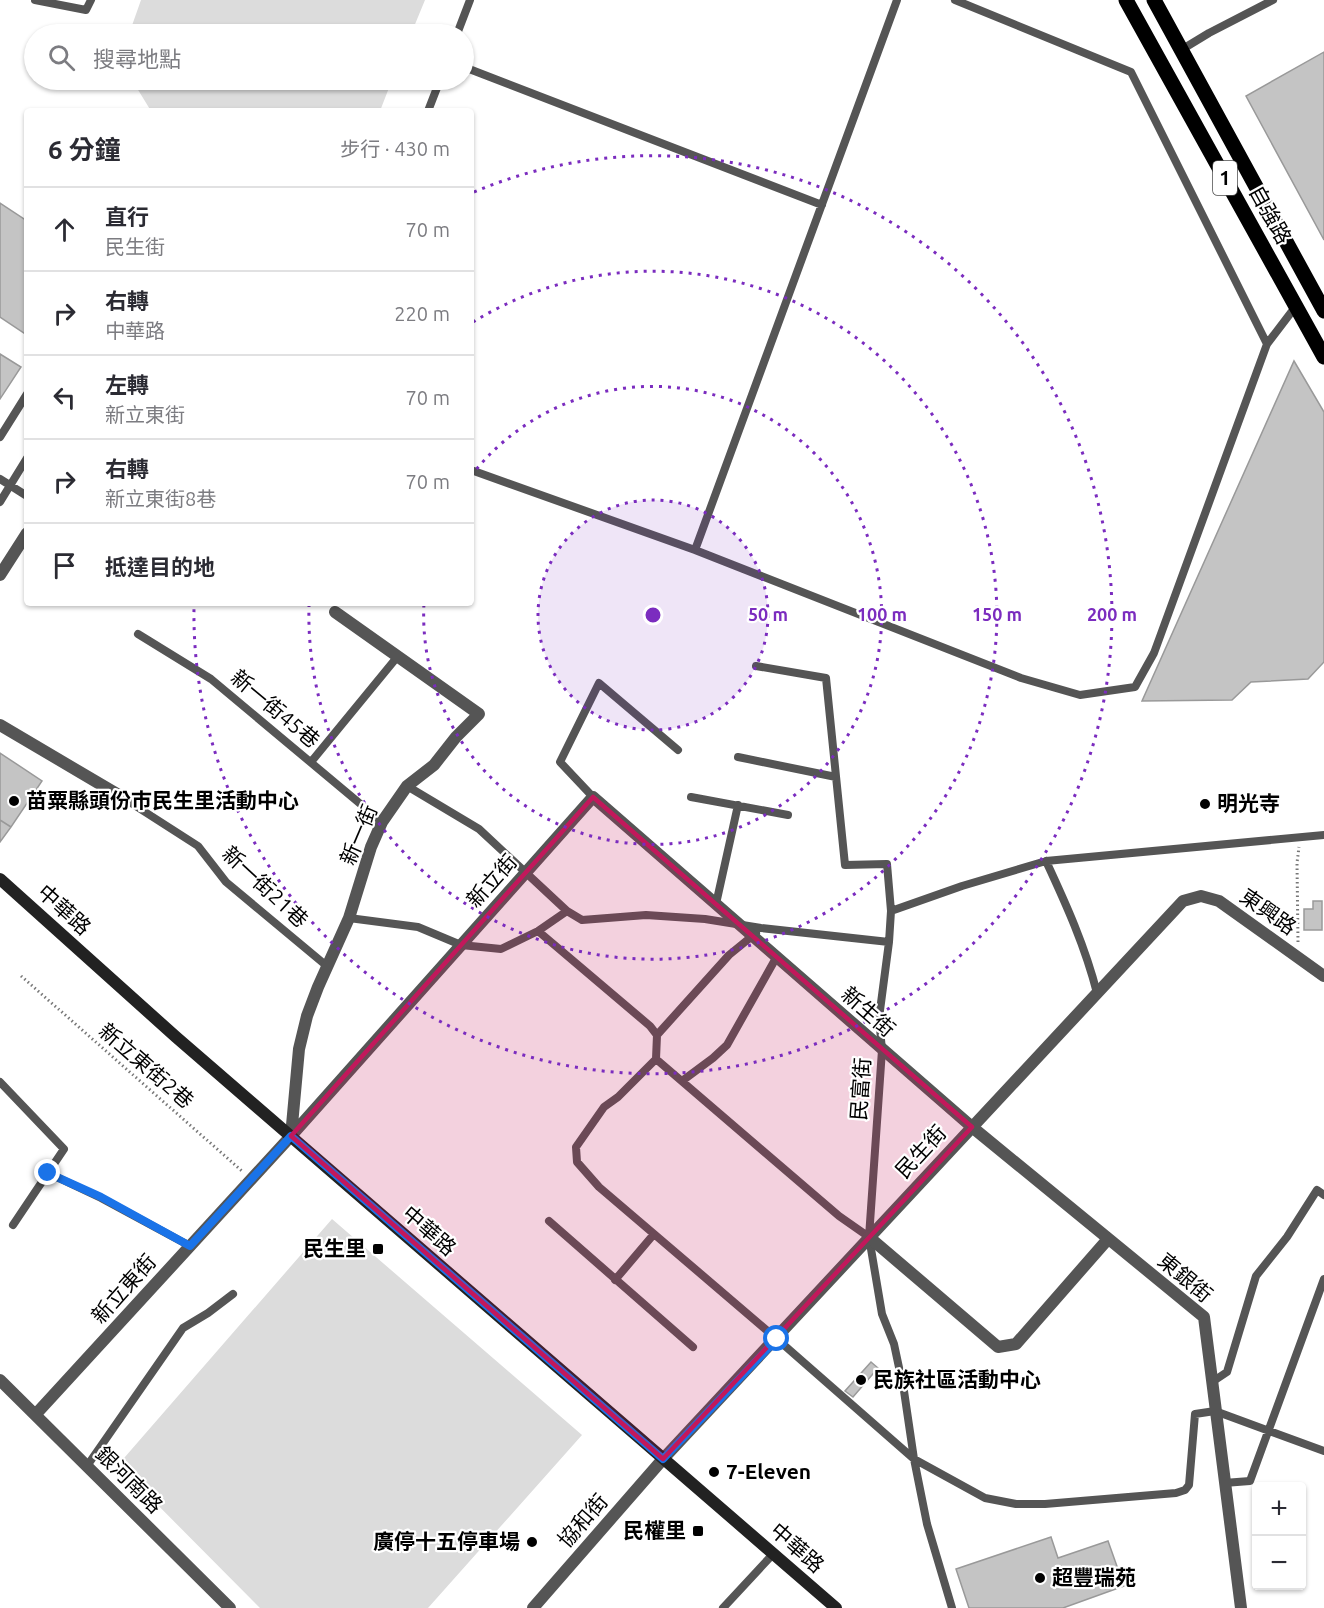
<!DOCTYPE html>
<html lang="zh-TW">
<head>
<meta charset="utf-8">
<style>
  body { margin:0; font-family:Ubuntu,"Noto Sans TC",sans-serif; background:#f2f2f3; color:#2b2b33 }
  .controls { position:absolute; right:18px; bottom:18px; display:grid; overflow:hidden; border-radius:6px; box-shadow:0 2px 4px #0004 }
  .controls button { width:54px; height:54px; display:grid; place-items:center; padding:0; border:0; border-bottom:2px solid #e1e1e2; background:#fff; color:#2b2b33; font:30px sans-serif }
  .stop { position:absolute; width:18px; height:18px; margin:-14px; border:4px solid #1a73e8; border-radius:50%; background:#fff }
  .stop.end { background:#1a73e8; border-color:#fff; box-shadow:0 2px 6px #0008 }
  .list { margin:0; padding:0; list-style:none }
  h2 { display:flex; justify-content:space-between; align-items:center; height:78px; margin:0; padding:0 24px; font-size:26px }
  h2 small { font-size:20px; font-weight:400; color:#7c7c81 }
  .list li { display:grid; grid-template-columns:39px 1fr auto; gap:18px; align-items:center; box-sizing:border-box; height:84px; padding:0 24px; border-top:2px solid #e1e1e2 }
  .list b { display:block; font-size:22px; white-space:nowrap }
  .list p { margin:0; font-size:20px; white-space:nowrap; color:#7c7c81 }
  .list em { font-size:20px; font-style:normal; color:#7c7c81 }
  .icon { flex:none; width:33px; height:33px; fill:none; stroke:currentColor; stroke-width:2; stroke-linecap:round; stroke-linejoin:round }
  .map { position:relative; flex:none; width:1324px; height:1608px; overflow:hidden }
  .search { position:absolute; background:#fff; box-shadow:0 2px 4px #0004; left:24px; top:24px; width:450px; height:66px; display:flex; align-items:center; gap:15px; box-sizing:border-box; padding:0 21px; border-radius:33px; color:#7c7c81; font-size:22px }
  .panel { position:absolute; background:#fff; box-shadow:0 2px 4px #0004; left:24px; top:108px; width:450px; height:498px; border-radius:6px }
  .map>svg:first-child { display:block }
  .green { fill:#dcdcdc }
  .building { fill:#c4c4c4; stroke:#999; stroke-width:1.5 }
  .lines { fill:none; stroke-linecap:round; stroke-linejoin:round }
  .path { stroke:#777; stroke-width:3; stroke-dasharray:1.5 3; stroke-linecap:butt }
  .lane { stroke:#555; stroke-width:8 }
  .street { stroke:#555; stroke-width:12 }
  .secondary { stroke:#222; stroke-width:12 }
  .primary { stroke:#000; stroke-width:15 }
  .route { stroke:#1a73e8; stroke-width:8 }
  .marked { fill:#c2185b; fill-opacity:0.2; stroke:#c2185b; stroke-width:4.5; stroke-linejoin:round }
  .ring { fill:none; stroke:#7b2cbf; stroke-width:3; stroke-dasharray:3 6 }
  .poi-dot { fill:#000; stroke:#fff; stroke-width:2 }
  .labels { text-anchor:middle; stroke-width:4.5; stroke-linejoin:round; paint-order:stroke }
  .shield { fill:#fff; stroke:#4c4c4c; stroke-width:1.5 }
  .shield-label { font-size:20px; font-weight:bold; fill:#000 }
  .street-label { font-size:21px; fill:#000; stroke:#fff }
  .poi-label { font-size:21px; font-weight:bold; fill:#000; stroke:#fff; text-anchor:start }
  .centre { fill:#7b2cbf; stroke:#fff; stroke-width:3 }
  .ring-label { font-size:18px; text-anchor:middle; font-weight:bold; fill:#7b2cbf; stroke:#fff; stroke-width:4.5; stroke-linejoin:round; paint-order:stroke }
</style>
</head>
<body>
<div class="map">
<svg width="1324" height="1608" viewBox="0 0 1324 1608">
  <rect width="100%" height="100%" fill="#fff"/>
  <path class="green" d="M141,0H425L411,34H129Z
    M132,80H392L380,111H151Z
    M332,1219L582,1435L428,1608H260L118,1465Z"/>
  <path class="building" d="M1324,52V240L1246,96Z
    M0,203L27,221V335L0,317Z
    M0,354L21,367L0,399Z
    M1294,361L1324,412V662L1308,679L1251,682L1232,700L1142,701Z
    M0,753L42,781L11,827L0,820Z
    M0,820L11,827L0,842Z
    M1313,901H1322V930H1304V909H1313Z
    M871,1362L878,1368L853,1397L845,1391Z
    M1051,1537L1058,1558L1108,1541L1124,1586L1063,1608H969L956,1569Z"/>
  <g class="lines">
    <path class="path" d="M1298,942L1297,863L1299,847
      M21,976L242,1171"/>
    <path class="lane" d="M35,0L86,10L91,0
      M955,0L1131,72L1267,344
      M457,34L470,0
      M1181,50L1209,33L1273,0
      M464,67L822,205
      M428,111L440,80
      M0,437L27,394
      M471,470L695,550L897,0
      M0,479L27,496
      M0,502L27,458
      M695,550L1021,678L1080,695L1135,687L1154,653L1267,344L1296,306
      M138,634L211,679L382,822
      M756,666L826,678L845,865L887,864L891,911
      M738,757L836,777
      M311,762L398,656
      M407,786L479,829L567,911
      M117,794L198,846L226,882L328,967
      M593,797L560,762L599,683L678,750
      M691,797L788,815
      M1046,861C1066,904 1085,946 1097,993
      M716,904L738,805
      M349,918L418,927L461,945L501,949L538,931L567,911L582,920L646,915L705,919L761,928L889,942L879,1018L882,1050L869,1237L882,1314L894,1344L904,1391L914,1459L927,1524L952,1608
      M538,931L650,1026L657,1035L656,1059L839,1216L869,1237
      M889,942L891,911L962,886L1046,861L1324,835
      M657,1035L729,955L756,933
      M656,1059L618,1097L604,1107L576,1147L577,1162L599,1187L777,1339L914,1459L985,1498L1016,1504H1045L1176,1493L1185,1490L1189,1485L1195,1414L1215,1411L1324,1451
      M682,1081L713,1058L727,1045L776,958
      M0,1082L64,1149L13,1225
      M48,1173L101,1198L190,1246
      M549,1221L693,1347
      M615,1280L654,1234
      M1212,1382L1227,1372L1256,1276L1287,1237L1317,1190L1324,1195
      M87,1466L183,1328L208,1313L233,1294
      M1224,1483L1250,1481L1324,1279
      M723,1608L774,1553"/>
    <path class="street" d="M0,575L27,533
      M0,725L117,794
      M291,1136L299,1049L307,1016L318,987L349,918L371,847L382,822L407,786L434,765L456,737L479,714L335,612
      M869,1237L998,1347L1016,1344L1108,1239
      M0,1380L230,1608
      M36,1414L291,1136L593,797L972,1127L1204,1317L1241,1608
      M533,1608L663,1459L1183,901L1201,896L1219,901L1324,976"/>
    <path class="secondary" d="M0,879L176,1037L836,1608"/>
    <path class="primary" d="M1126,0L1324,357
      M1154,0L1324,311"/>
  </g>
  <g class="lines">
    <path class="route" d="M48,1173L101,1197L190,1246L291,1136L663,1459L777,1339"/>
  </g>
  <path class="marked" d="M593,797L972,1127L663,1459L291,1136Z"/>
  <circle cx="653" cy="615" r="115" fill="#7b2cbf" fill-opacity=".12"/>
  <g class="ring">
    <circle cx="653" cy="615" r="115"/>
    <path d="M471 476A229 229 0 1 1 424 603"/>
    <path d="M473 322A344 344 0 1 1 309 606"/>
    <path d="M474 192A459 459 0 1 1 194 607"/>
  </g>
  <g class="poi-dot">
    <circle cx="14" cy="801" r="6"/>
    <circle cx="1205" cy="804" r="6"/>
    <rect x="372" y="1243" width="12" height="12" rx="3"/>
    <circle cx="861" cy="1380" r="6"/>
    <circle cx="714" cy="1472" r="6"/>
    <rect x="692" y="1525" width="12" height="12" rx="3"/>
    <circle cx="532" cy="1542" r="6"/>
    <circle cx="1040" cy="1578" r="6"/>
  </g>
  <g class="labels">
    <rect class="shield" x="1213" y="161" width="24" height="34" rx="4.5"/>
    <g class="shield-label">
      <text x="1225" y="185">1</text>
    </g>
    <g class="street-label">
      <text transform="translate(1270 215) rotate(61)" y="7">自強路</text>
      <text transform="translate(275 709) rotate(40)" y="7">新一街45巷</text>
      <text transform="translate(359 835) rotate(-67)" y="7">新一街</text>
      <text transform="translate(492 881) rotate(-48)" y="7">新立街</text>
      <text transform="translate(265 887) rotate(43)" y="7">新一街21巷</text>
      <text transform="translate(64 910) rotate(42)" y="7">中華路</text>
      <text transform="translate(1268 912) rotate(35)" y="7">東興路</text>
      <text transform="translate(868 1012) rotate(41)" y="7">新生街</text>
      <text transform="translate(146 1066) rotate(41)" y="7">新立東街2巷</text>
      <text transform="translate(861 1089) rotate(-86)" y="7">民富街</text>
      <text transform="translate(921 1152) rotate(-47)" y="7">民生街</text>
      <text transform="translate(429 1231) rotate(41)" y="7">中華路</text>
      <text transform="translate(1185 1278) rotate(40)" y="7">東銀街</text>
      <text transform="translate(124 1289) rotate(-48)" y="7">新立東街</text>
      <text transform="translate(129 1480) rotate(45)" y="7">銀河南路</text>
      <text transform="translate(583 1521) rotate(-49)" y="7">協和街</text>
      <text transform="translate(797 1548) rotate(41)" y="7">中華路</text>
    </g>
    <g class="poi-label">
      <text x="26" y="808">苗粟縣頭份巿民生里活動中心</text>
      <text x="1217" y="811">明光寺</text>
      <text x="366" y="1256" text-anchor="end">民生里</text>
      <text x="873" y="1387">民族社區活動中心</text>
      <text x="726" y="1479">7-Eleven</text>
      <text x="686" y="1538" text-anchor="end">民權里</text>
      <text x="520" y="1549" text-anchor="end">廣停十五停車場</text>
      <text x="1052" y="1585">超豐瑞苑</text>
    </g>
  </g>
  <circle cx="653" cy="615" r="9" class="centre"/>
  <g class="ring-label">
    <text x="768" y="621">50 m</text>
    <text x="882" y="621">100 m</text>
    <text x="997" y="621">150 m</text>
    <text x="1112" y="621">200 m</text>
  </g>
</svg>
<div class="controls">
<button>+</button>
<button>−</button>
</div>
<div class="stop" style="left:777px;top:1339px"></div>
<div class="stop end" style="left:48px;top:1173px"></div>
<div class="search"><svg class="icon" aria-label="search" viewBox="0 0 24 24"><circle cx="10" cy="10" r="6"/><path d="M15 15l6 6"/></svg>搜尋地點</div>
<section class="panel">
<h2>6 分鐘<small>步行 · 430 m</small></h2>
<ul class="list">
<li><svg class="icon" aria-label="ahead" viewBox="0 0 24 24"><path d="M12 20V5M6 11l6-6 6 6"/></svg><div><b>直行</b><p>民生街</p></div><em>70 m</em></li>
<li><svg class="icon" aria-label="right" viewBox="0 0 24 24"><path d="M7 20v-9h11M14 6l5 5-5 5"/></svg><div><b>右轉</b><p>中華路</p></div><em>220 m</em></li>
<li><svg class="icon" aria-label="left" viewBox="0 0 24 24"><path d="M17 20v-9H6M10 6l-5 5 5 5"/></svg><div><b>左轉</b><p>新立東街</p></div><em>70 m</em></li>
<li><svg class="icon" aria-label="right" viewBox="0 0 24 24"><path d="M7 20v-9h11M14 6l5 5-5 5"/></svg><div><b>右轉</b><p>新立東街8巷</p></div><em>70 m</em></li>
<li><svg class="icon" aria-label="arrive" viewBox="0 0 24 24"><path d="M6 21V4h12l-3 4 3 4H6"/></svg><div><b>抵達目的地</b></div></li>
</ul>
</section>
</div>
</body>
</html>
